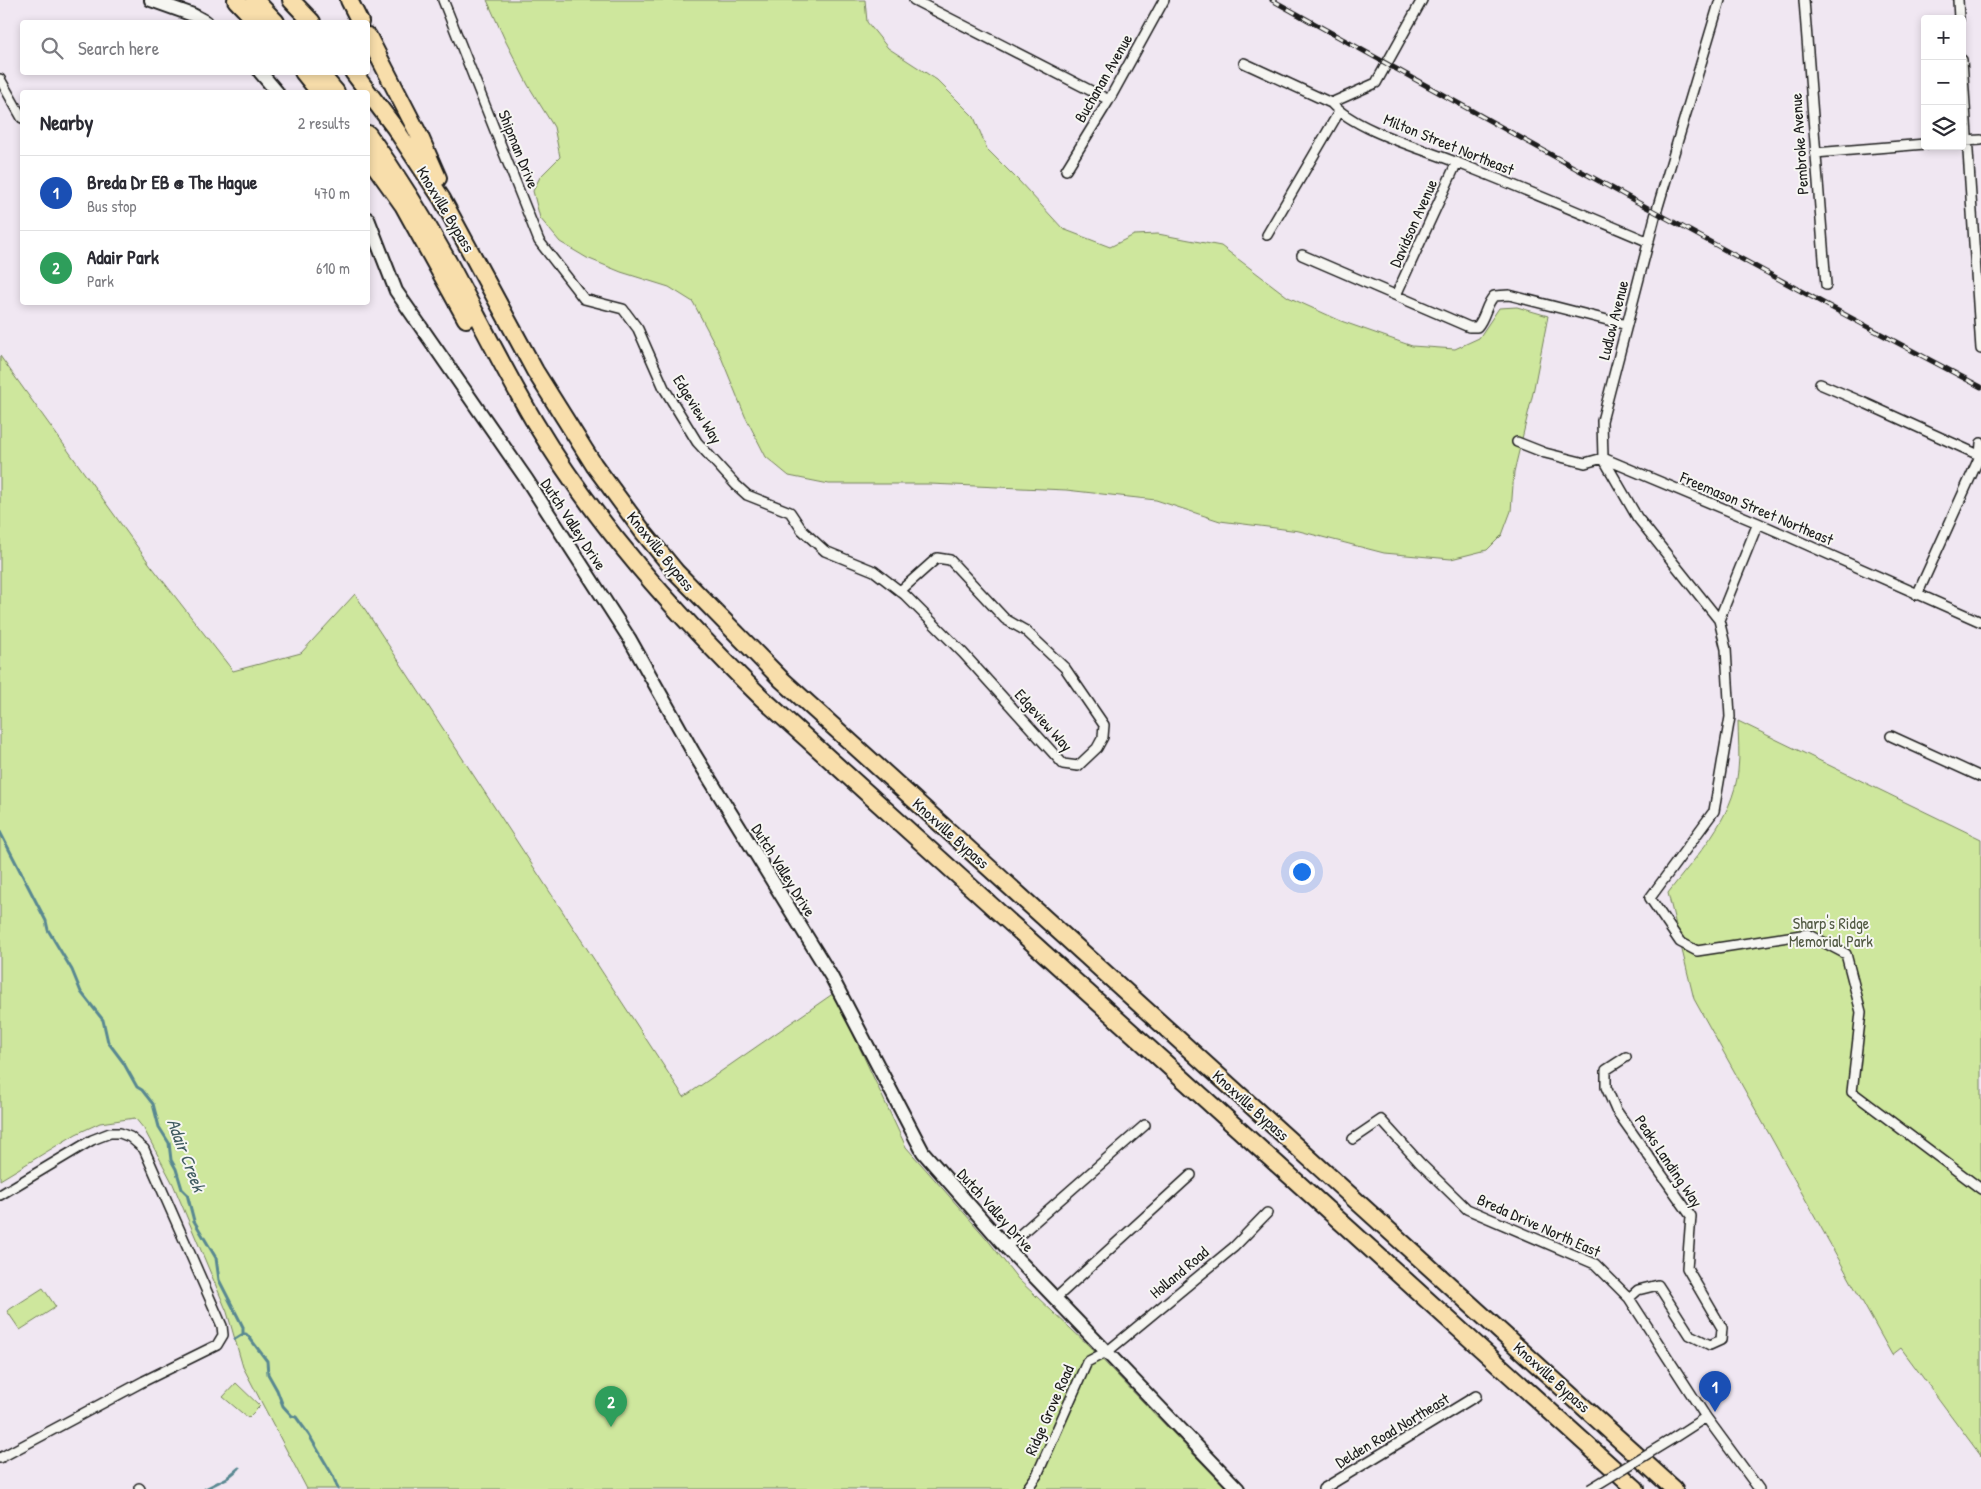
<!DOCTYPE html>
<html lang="en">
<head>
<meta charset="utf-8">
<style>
  body { margin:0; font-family:"Patrick Hand",sans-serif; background:#f2f2f3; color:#2b2b33 }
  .controls { position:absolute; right:15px; top:15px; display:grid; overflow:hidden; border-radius:5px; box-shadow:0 2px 8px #0003 }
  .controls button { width:45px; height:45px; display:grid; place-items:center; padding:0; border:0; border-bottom:1px solid #e1e1e2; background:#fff; color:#2b2b33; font:25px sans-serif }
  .you { position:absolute; left:1301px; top:871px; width:18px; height:18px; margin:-12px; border:4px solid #fff; border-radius:50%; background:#1a73e8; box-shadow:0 0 0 8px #1a73e833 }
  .badge { display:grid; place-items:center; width:32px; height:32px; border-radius:50%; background:#7c3aed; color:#fff; font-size:16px; font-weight:700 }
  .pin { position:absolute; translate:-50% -41px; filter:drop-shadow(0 1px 2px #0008) }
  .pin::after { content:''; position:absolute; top:26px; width:18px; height:15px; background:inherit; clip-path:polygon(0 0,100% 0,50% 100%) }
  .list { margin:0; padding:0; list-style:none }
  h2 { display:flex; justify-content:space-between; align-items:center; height:65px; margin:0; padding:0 20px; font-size:21px }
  h2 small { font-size:16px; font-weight:400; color:#7c7c81 }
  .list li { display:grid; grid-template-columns:32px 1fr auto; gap:15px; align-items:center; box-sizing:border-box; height:75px; padding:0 20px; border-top:1px solid #e1e1e2 }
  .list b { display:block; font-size:19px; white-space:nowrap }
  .list p { margin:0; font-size:16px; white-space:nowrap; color:#7c7c81 }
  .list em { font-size:16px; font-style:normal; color:#7c7c81 }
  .icon { flex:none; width:28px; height:28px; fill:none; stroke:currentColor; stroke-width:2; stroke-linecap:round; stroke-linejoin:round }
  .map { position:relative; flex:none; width:1981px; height:1489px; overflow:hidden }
  .search { position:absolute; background:#fff; box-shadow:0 2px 8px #0003; left:20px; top:20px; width:350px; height:55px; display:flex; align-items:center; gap:12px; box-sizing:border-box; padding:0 18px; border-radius:5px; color:#7c7c81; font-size:19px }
  .panel { position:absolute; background:#fff; box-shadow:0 2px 8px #0003; left:20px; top:90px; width:350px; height:215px; border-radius:5px }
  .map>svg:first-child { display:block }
  .green { fill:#cee79d; stroke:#75825c }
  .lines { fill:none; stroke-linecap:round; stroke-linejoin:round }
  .stream { stroke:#598891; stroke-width:3 }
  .street-casing { stroke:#1c1c1c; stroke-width:12 }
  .secondary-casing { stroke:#1c1c1c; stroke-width:16 }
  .highway-casing { stroke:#1c1c1c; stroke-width:20 }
  .street { stroke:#f6f6f2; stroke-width:9 }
  .secondary { stroke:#f6f6f2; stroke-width:12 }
  .highway { stroke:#f8deab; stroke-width:16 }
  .rail-casing { stroke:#1c1c1c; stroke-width:5 }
  .rail { stroke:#f6f6f2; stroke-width:3; stroke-dasharray:9; stroke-linecap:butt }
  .street-bridge-casing { stroke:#1c1c1c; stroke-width:12; stroke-linecap:butt }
  .street-bridge { stroke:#f6f6f2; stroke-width:9 }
  .labels { text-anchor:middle; stroke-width:4; stroke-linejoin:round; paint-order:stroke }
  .street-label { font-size:16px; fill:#1c1c1c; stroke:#f6f6f2 }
  .park-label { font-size:16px; fill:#515943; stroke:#f6f6f2 }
  .water-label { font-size:18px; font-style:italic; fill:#405b60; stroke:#f6f6f2 }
</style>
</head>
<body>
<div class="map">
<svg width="1981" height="1489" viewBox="0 0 1981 1489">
  <rect width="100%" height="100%" fill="#f0e7f2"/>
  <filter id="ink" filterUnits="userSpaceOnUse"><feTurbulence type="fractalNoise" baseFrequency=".02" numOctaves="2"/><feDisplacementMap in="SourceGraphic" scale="10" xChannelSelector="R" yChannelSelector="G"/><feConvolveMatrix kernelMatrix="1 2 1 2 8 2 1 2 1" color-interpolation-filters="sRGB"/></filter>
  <g filter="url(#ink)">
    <path class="green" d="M487,0H865L867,22L888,48L937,80L974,117L987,149L1019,181L1063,229L1110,247L1134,235L1158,234L1221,246L1288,297L1341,321L1412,346L1455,349L1479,338L1499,308L1517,307L1548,316L1533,393L1514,472L1511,511L1502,535L1487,550L1451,559L1384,553L1299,531L1220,521L1156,500L1066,490L930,484H829L789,476L766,457L745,416L719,352L693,302L669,287L621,272L587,258L560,242L540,218L533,191L540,177L560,157L554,127L528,85L505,40Z
      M0,356L149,563L233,671L301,653L355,594L684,1097L834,993L906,1147L987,1239L1018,1279L1088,1345L1227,1489H307L243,1367L227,1312L173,1184L144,1129L135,1118L100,1123L76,1134L0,1180Z
      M1738,721L1981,839V1456L1901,1348L1892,1355L1694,999L1668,893C1696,856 1733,819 1738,771C1740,755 1738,738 1738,721Z
      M43,1288L56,1307L20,1330L7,1311Z
      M236,1383L260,1406L248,1418L223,1397Z"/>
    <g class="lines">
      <path class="stream" d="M0,832L46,921L48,930L72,970L81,992L103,1020L108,1042L123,1062L137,1087L142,1090L153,1104L159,1127L169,1143L171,1160L176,1169L182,1189L187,1194L194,1221L216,1258L219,1280L239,1319L243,1327V1334H246L249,1337L267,1361L268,1374L277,1390L283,1406L292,1416L296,1417L309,1435L333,1476L338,1489
        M235,1339L243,1334
        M205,1489L227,1478L239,1468"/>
      <g class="street-casing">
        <path id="street" d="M443,0L539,241L584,299L623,309L638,329L664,388L697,442L736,485L747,495L790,512L802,530L825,551L874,571L905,595L963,653L1063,764L1078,766L1097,748L1103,737L1104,725L1065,668L1026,631L1005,619L950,560L937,558L900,591
          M914,0L1109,100
          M1720,0L1656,213L1602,421L1603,458L1637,517L1719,620L1726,649L1730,717L1714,811L1650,898L1680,942L1697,951L1808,934L1846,954L1861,1012L1852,1092L1981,1189
          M1804,0L1826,285
          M1958,0L1959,19
          M1962,60L1981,349
          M1244,63L1331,103C1357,131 1421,148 1458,163C1522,188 1585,215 1649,242
          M0,79L22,118
          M1331,103L1376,83L1422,0
          M1964,141L1981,140
          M1815,153L1925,144
          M1066,170L1109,100L1164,0
          M1267,235L1339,112
          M1302,255L1469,327H1477C1486,317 1485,305 1494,296L1509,295L1627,325
          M1396,295L1457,162
          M1820,384L1867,404L1981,456
          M1517,442L1545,453L1585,463L1603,458L1758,523L1981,622
          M1917,595L1980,456L1981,443
          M1719,620L1758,523
          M1891,736L1981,777
          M1626,1057L1606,1070V1087L1616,1110L1691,1216L1687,1268L1722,1328L1721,1340L1710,1345L1690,1335L1658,1285L1638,1290L1629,1298
          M1353,1139L1381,1120L1420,1163L1467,1209L1595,1264L1629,1298L1706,1417L1759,1489
          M0,1195L92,1140L110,1133H120L130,1137L144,1149L222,1326L223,1335L217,1345L144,1381L0,1458
          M1006,1247L1145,1125
          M1056,1298L1191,1175
          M1672,1439L1706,1417
          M139,1488L140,1489
          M1027,1489L1037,1475L1087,1362L1108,1351L1234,1247L1267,1213
          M1323,1489L1476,1396"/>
      </g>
      <g class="secondary-casing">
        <path id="secondary" d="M151,0L193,15L206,22
          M260,72L277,92
          M368,219L396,291L527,480L629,638L693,752L831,976L923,1152L1006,1247L1238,1489"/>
      </g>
      <g class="highway-casing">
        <path id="highway" d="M236,0L257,22
          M255,0L276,22
          M291,0L312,22
          M349,0L360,22
          M368,36L420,137L438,178
          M303,72L319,92
          M319,72L336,92
          M353,72L395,128L442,199L535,371L594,465L644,533L676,572L781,679L1674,1489
          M368,134C398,176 425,220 450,265C478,317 504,370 534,421C596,525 676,614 762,698L1636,1489
          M368,156L403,205L466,319"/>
      </g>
      <use href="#street" class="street"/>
      <use href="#secondary" class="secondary"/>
      <use href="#highway" class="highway"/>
      <g class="rail-casing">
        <path id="rail" d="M1272,0C1508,131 1743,262 1981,387"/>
      </g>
      <use href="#rail" class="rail"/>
      <g class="street-bridge-casing">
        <path id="street-bridge" d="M1590,1489L1672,1439"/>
      </g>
      <use href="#street-bridge" class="street-bridge"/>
    </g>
  </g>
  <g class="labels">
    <g class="street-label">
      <text transform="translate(1103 78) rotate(-60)" y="6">Buchanan Avenue</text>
      <text transform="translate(1449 144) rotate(22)" y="6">Milton Street Northeast</text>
      <text transform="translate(1799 144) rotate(-94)" y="6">Pembroke Avenue</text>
      <text transform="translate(519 149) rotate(68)" y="6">Shipman Drive</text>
      <text transform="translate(446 209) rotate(59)" y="6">Knoxville Bypass</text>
      <text transform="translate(1413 223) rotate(-66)" y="6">Davidson Avenue</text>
      <text transform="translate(1613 320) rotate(-76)" y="6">Ludlow Avenue</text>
      <text transform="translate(698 409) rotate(58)" y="6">Edgeview Way</text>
      <text transform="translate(1757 508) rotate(23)" y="6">Freemason Street Northeast</text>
      <text transform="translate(574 524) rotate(57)" y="6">Dutch Valley Drive</text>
      <text transform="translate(661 551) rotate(51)" y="6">Knoxville Bypass</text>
      <text transform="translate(1044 720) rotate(48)" y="6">Edgeview Way</text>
      <text transform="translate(951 833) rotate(42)" y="6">Knoxville Bypass</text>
      <text transform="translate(784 870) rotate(58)" y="6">Dutch Valley Drive</text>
      <text transform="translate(1251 1105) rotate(42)" y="6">Knoxville Bypass</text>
      <text transform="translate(1669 1161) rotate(56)" y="6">Peaks Landing Way</text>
      <text transform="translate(996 1210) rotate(48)" y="6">Dutch Valley Drive</text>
      <text transform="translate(1539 1225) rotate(24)" y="6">Breda Drive North East</text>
      <text transform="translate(1179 1272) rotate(-40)" y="6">Holland Road</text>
      <text transform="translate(1552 1377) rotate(42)" y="6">Knoxville Bypass</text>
      <text transform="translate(1049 1410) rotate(-66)" y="6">Ridge Grove Road</text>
      <text transform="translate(1392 1430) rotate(-31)" y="6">Delden Road Northeast</text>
    </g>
    <g class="park-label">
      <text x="1831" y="929">Sharp's Ridge<tspan x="1831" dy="18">Memorial Park</tspan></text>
    </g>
    <g class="water-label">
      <text transform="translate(186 1155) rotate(69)" y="6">Adair Creek</text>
    </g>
  </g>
</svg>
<div class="controls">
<button>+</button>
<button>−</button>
<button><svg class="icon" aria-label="layers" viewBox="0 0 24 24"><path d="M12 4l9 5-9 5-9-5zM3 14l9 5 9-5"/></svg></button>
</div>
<div class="you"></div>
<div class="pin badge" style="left:1715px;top:1412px;background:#1a4fb4">1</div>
<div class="pin badge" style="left:611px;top:1427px;background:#2e9e5b">2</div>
<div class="search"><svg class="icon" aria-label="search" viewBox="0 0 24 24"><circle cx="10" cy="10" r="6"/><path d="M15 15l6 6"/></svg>Search here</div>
<section class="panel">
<h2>Nearby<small>2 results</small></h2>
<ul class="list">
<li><span class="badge" style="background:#1a4fb4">1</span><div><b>Breda Dr EB @ The Hague</b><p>Bus stop</p></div><em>470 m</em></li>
<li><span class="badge" style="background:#2e9e5b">2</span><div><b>Adair Park</b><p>Park</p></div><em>610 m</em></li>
</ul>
</section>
</div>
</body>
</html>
